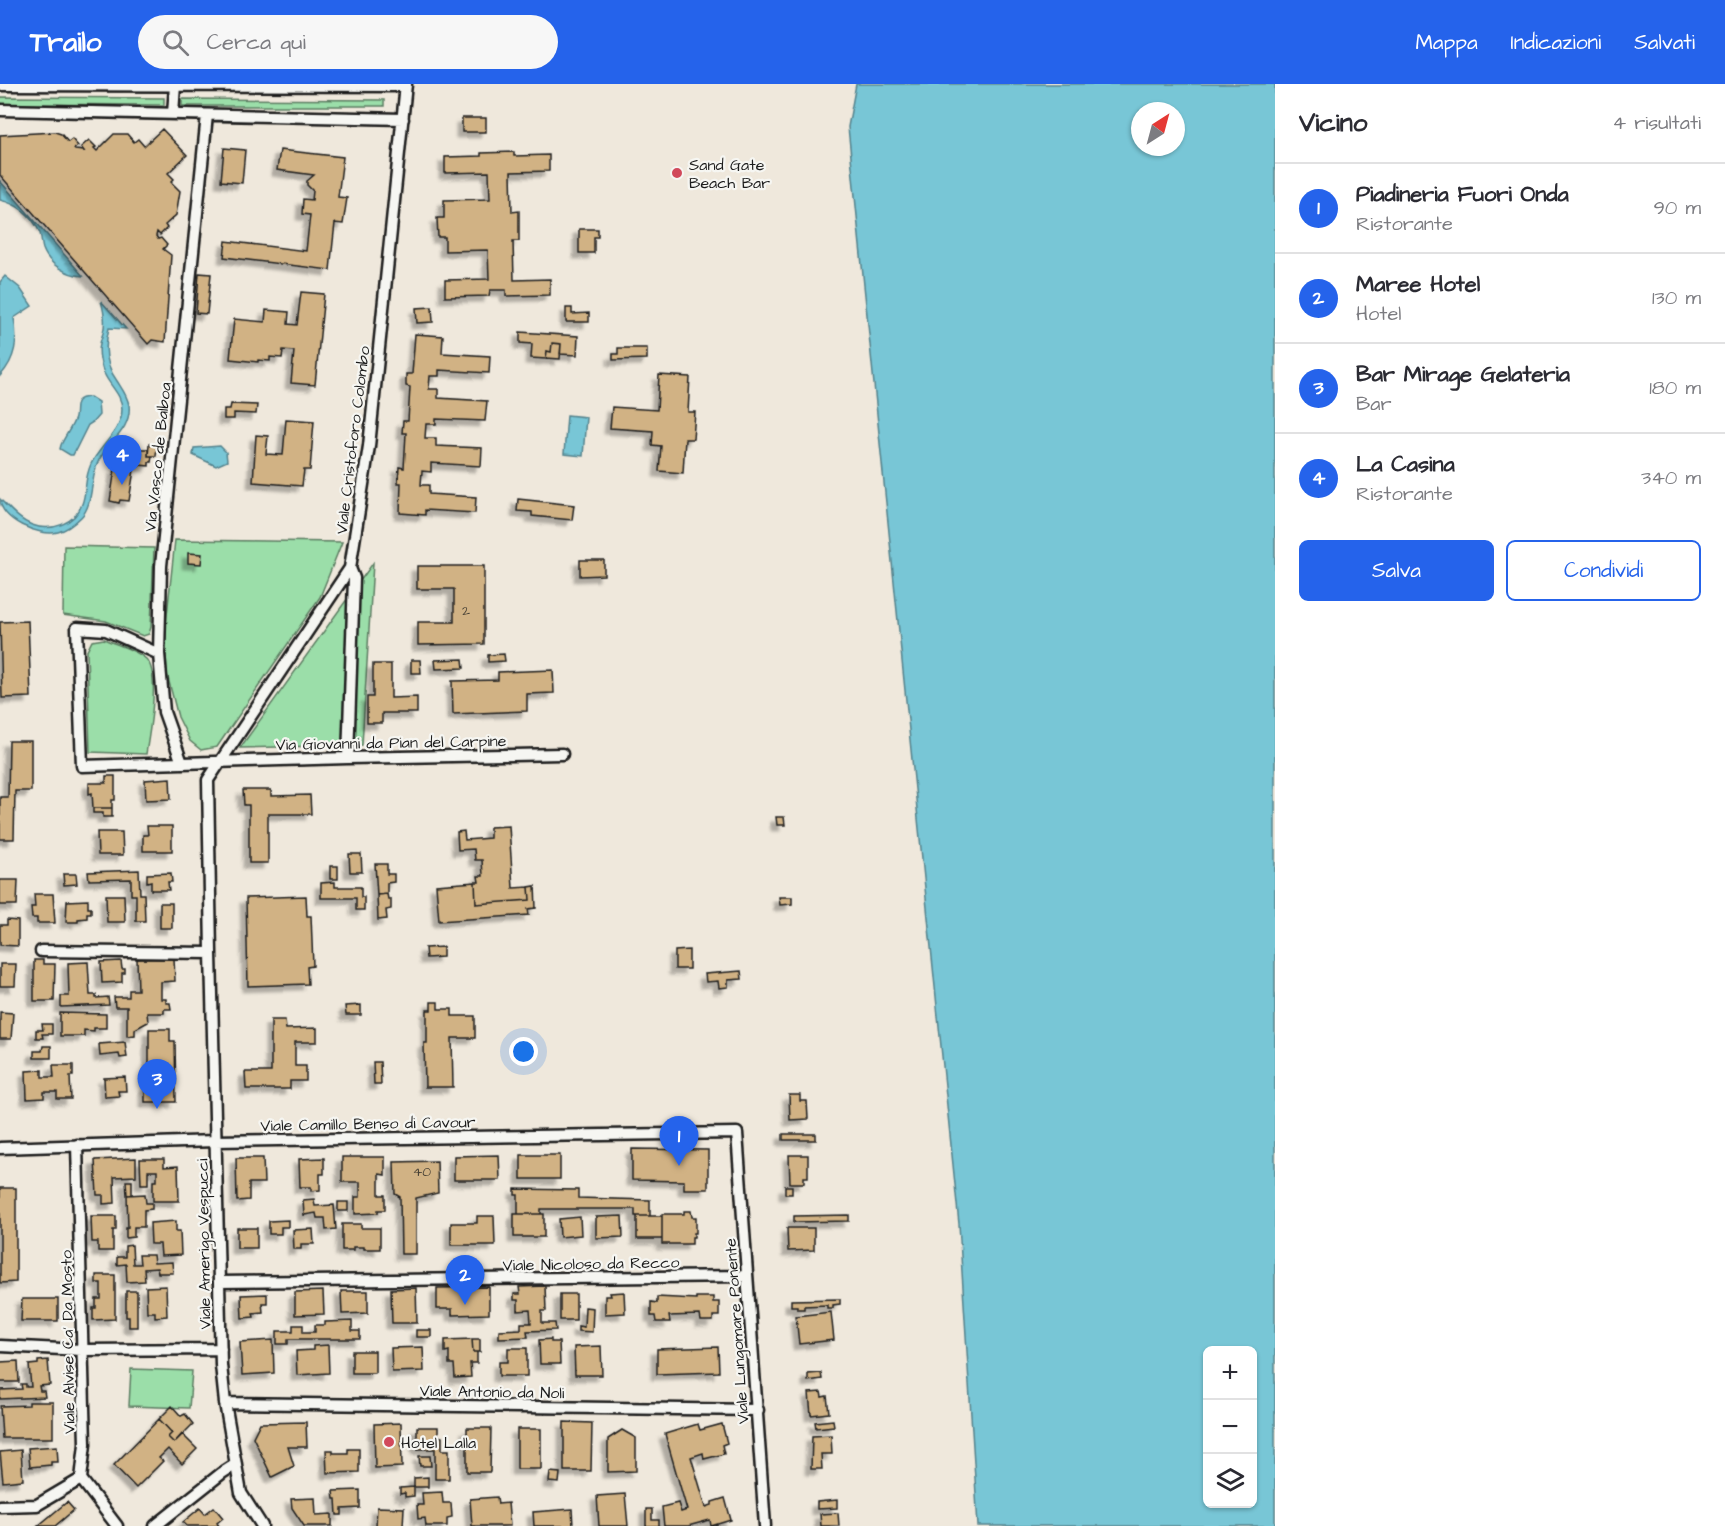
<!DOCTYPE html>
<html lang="it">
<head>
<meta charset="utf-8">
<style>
  body { margin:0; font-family:"Architects Daughter",sans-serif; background:#f7f7f7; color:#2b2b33 }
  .controls { position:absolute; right:18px; bottom:18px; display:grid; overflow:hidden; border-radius:9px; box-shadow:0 2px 4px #0004 }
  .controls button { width:54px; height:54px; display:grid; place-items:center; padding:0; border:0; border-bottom:2px solid #e1e1e2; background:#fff; color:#2b2b33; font:30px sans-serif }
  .compass { position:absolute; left:1131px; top:18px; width:54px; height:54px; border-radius:50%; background:#fff; box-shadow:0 2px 4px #0004; rotate:36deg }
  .you { position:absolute; left:524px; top:968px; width:21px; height:21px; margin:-15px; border:4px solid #fff; border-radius:50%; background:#1a73e8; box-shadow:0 0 0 9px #1a73e833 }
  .badge { display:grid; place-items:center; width:39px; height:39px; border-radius:50%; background:#2563eb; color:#fff; font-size:20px; font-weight:700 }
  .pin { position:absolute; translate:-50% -50px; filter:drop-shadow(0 2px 3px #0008) }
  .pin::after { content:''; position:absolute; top:32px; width:21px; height:18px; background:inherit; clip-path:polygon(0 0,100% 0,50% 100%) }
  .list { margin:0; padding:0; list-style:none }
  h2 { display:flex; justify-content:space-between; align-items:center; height:78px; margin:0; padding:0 24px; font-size:26px }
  h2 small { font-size:20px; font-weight:400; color:#7c7c81 }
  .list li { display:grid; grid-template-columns:39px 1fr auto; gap:18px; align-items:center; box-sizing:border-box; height:90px; padding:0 24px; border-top:2px solid #e1e1e2 }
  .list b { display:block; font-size:22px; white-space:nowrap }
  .list p { margin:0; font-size:20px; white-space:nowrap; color:#7c7c81 }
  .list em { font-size:20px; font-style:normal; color:#7c7c81 }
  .actions { display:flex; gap:12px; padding:18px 24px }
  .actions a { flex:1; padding:14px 0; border:2px solid #2563eb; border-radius:9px; text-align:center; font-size:21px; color:#2563eb }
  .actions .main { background:#2563eb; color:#fff }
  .icon { flex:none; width:33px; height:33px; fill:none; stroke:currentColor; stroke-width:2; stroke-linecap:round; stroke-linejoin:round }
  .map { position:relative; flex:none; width:1275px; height:1442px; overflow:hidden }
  header { display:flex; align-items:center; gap:36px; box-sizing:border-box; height:84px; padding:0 30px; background:#2563eb; color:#fff }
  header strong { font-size:28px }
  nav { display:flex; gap:33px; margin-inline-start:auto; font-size:21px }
  .search { width:420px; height:54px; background:#f7f7f7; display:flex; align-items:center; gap:15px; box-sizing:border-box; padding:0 21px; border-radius:33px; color:#7c7c81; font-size:22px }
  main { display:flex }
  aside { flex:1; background:#fff }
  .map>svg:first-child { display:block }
  .green { fill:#9bdea9; stroke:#5c7d62; stroke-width:1.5 }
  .water { fill:#78c6d6; stroke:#53828c; stroke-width:1.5; fill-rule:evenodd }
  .building { fill:#d1b284; stroke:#1c1c1c; stroke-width:1.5; filter:url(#shadow) }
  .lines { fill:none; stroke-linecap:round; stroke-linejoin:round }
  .street-casing { stroke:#1c1c1c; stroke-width:15 }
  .street { stroke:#f6f6f2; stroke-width:10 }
  .poi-dot { fill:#d1495b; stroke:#f6f6f2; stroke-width:2 }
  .labels { text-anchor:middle; stroke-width:4.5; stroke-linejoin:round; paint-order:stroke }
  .number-label { font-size:14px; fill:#494236 }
  .poi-label { font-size:16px; fill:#1c1c1c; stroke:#f6f6f2; text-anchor:start }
  .street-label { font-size:16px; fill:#1c1c1c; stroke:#f6f6f2 }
</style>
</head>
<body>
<header>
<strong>Trailo</strong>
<div class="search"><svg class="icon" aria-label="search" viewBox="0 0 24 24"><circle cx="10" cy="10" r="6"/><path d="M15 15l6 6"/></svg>Cerca qui</div>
<nav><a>Mappa</a><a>Indicazioni</a><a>Salvati</a></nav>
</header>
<main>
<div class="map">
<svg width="1275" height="1442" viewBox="0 0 1275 1442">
  <defs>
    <filter id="shadow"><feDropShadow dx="-5.5" dy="5.5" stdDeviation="1.5" flood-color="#0004"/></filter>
  </defs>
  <rect width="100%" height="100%" fill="#efe8dc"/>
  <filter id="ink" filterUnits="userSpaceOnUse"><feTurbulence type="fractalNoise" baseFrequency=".0167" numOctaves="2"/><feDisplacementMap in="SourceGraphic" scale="12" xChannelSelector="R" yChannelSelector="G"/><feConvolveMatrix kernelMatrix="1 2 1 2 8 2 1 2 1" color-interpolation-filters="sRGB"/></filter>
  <g filter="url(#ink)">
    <path class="green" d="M0,13L164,14V21L0,20Z
      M182,15L384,16V22H182Z
      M175,456L342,458L320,513L217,663L201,666L190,657L178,633L167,590L165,550Z
      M64,462L154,464L151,543L149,550L143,552L106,537L63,531Z
      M373,479L362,661L240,664Z
      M104,555C117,561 135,565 146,575C161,589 149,649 146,670L90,668L87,567L92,557Z
      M131,1285L192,1287L189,1324L129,1322Z"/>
    <path class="water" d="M856,0H1275V1442H978L959,1140L848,43ZM1140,27H1176V63H1140ZM1208,1266H1252V1420H1208Z
      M0,97L83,192C67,191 49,181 43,165C41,159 42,153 39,147C31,130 17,120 0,116Z
      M5,192L20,204L32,222L14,234C18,256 16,275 0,292V198Z
      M101,217L126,245L109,244C104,263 105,281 117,297C122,305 127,311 129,321C132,345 109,358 99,376C90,392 94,421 81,433C75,439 66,446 58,448C39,453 0,436 0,415C9,424 20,437 32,441C51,448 75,440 82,420C87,407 84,395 91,380C100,362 122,346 122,325C122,312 112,304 106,293C103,288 101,281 100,275C98,263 100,259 103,249C106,238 104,227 101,217Z
      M90,313L98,318L99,331L93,338L88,341L73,371H70L60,365L61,361C64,354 73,341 75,334C77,322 72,314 90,313Z
      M567,331L586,333L583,372L564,370Z
      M220,362L226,368L227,377L216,382L193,371L194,364Z"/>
    <path class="building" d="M462,34H486V48H462Z
      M162,45L187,71L168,89L174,95L171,98L180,107L176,131L165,141L167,144L160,151L157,148L156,152L158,155L161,154L167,161L163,165L171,171L165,258L152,256L148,260L0,91V51L55,48L61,50L68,58L72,55L78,62L74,65L75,66L84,67L81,63L89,56L96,63L94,64L97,67L114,50H127L134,58L138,55L144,62Z
      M224,64L245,66L242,99L221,97Z
      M280,66L343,73L338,113L347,114L343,140L335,139L330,186L224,173L226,157L306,167L310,131L302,130L303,115L312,116L313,107L307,101V97L314,91L277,86Z
      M514,68V72L549,71V87L511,88L512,128L519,127V157H513L514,196L550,195V211L506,212V206H490L489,212L445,213V196L489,195L488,166L445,167V153H438L437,134H444V116L490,115L489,88L445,89V73L481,72V69Z
      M579,145H598V153H594V169H579Z
      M199,189L211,190L207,230L196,229Z
      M301,208L324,210L315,301L291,299L294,267L283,266L282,274L270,273V277L258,276V278L230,275L234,235L265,238L266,226L289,228L288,240L297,241Z
      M432,223L433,238L417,239L416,224Z
      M566,224H572V230L589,229V238H566Z
      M520,248L578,252L577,271L560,270L561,260L552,259L551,268L547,267L546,275L531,274L532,260L520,259Z
      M415,250L443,252L442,269L490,272L489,289L439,286V292H430L429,305H438V314L487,317L485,337L436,335V340H426L425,354H436V362L482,364L481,382L431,379V388L422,387L421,401H429V410L476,413L475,429L425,426V431L400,429L401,399H398L399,383L404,384L406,349H402L403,337H408L410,303L406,302V290H412Z
      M552,259L561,260L560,275L546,274L547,267L551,268Z
      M618,264H647V275L613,276V270H618Z
      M659,291L690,293L688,328H695L693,355H685L683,389L659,387L661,362L652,361L653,347L610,344L612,323L657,326Z
      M231,320L257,321L256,330L234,329V335H224V325H230Z
      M286,335L314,337L310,386H304L302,402L253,398L256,351L268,352L266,370L283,371Z
      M149,360L157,361L156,372H148Z
      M140,365H148V372H152L151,378H149V382L139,381Z
      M120,378L130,380L129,386H134L129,417L120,416L119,419L110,417L115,385H119Z
      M518,415L574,421L572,436L532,432V428L517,427Z
      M188,469L202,470L201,480L188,479Z
      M580,476H604V491L580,492Z
      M417,482H484V560L418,561V538H454V505H417Z
      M28,537L31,613L2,614L0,538Z
      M504,570L505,577L488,578V571Z
      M463,575L464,584L436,585L435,576Z
      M411,576H420L421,589H411Z
      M373,580H391V614L417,613V629H382V639H367V613H373Z
      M553,586L554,609L527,610V627L453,630L452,597L498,596V588Z
      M9,657H31V707H15L14,755H0V713H8Z
      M106,692H115V716H112V724H93L92,709L89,710V699H106Z
      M170,694L171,715L146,716L145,696Z
      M243,706H271V712L310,711L311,730H268V779H249V721H244Z
      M93,724H112V733H103V729H93Z
      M776,733H784L785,741H777Z
      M147,742H172V767H143V751H148Z
      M509,742L513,804L529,803L530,816L476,820L475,798H479L478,792H483L482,776H475L474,765L458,766L457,748L464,747L465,756L490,754V743Z
      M97,748H122L123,771H98Z
      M349,770H361L362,788H350Z
      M375,780H387V790H394V798L387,799V810L377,811Z
      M330,782H338V795H330Z
      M139,786L140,810H144L145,837H136V811H131V795L89,796L88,788Z
      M171,789L172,798H168L169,806H151V797L147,798V790Z
      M63,790H76L77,800L64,801Z
      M0,796H18L17,821H0Z
      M335,798V803H361V813H364V826H356V814H321V799Z
      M475,798L476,820L530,816L529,803L535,802L536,824L528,825L529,831L439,837L436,801Z
      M34,810H53L55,839H37V834H32L31,823H35Z
      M387,810L388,815H391V825L386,826L387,835L378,836L377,811Z
      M106,811H124L125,838H107Z
      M306,812L307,832H311L313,882L307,883L308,900L248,902L246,814Z
      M779,813H792V820L780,821Z
      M88,816V824H91V829H87V834L78,835V838H66L67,817Z
      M160,819H172V844H160Z
      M7,836L18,837V862L0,861V841H7Z
      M443,863V873L426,874L425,864Z
      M689,866V885H675V867Z
      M174,874L175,897L161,898V915H166V919H170L171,925H164V929H147L148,938L135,945V951L127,952V923H115L114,913H129V906H138L137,875Z
      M34,876H43V880H55L54,917H34Z
      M121,877L122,885H125V889H122V898L102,899L101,878Z
      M88,878L90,911H96V914L108,913L109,921L61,923V912H69L68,879Z
      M0,880H16L15,902H0Z
      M741,887L742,895L728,896V903L719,904L718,897L706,898L705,890Z
      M431,918H438V925H452V932H475V954H452L453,1003H425L424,959H427V926H431Z
      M361,921V931H346L345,922Z
      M0,928L13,929L11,955H0Z
      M60,929L106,930V944H94V947L84,946V952H60Z
      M271,936H285L286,945L317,944V958H295V982H306V997H290V1005H246L245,988H271Z
      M42,940H52V950H42L43,954H36V946H43Z
      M149,945H170V957H175L176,1018H145V1003L149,1002Z
      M125,958L127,973L120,974L119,970L100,972L99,960Z
      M43,962H51V974H34V967H42Z
      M373,978H380L381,1000H374Z
      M53,981H73V992H70L71,1015H57V1008H44V1014L27,1015L26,987L42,986V993H54Z
      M125,993L126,1007H118L119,1012L105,1013L104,994Z
      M789,1011H800V1017H807L808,1035L790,1036Z
      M783,1050H816V1056H783Z
      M632,1065L708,1066V1105H684V1097L632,1096Z
      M499,1071L500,1096H454V1072Z
      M521,1071H560V1095H521Z
      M789,1071H808V1093H804V1099H790Z
      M342,1073H385V1091L379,1090V1111H385V1126H378V1129L355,1130V1113H360V1098H342Z
      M136,1074V1092L114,1093L115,1119L103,1120V1111H97L95,1076Z
      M236,1074H263L264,1099H249V1116L237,1117Z
      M324,1074V1090H320V1106L311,1107V1103H300L299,1075Z
      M140,1075H164V1083L178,1082L179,1117H153V1097H157V1087H148V1100H141Z
      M437,1077L438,1109L416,1114V1170H401L400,1113L395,1110L394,1078Z
      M126,1097H132V1111H127Z
      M785,1102H792V1110H785Z
      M0,1104H16V1198L0,1199Z
      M515,1105L578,1106V1114L650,1116V1132H635V1125H541V1130H518V1111H515Z
      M145,1110L146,1119H152V1125L144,1126V1143H134V1153L126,1154V1144H128L127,1111Z
      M314,1115L315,1122L334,1121L336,1145L326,1146L325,1134H317L316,1129L304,1131L303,1116Z
      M338,1118H348V1127H338Z
      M684,1127H691L692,1133H696V1149H694V1153H692V1160H662V1130H684Z
      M514,1130H544V1153H514Z
      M849,1131V1137L794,1138V1132Z
      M91,1132H116V1146H113V1167H98V1158H92Z
      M477,1132H494L495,1161H451V1139H477Z
      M622,1132L623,1153L596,1154V1133Z
      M637,1132H662V1155H637Z
      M580,1133L581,1151L560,1153L559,1135Z
      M288,1136V1143H281V1150H269V1137Z
      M176,1137V1147H180L181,1171L161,1172L160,1160H151L150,1139Z
      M342,1140H361V1144H380V1165H364V1163H353V1166H342Z
      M237,1144H257V1164H237Z
      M787,1144H814V1166L788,1167Z
      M313,1145L314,1160H301V1165H294L293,1146Z
      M132,1161L133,1180H140L139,1171H153L154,1179L172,1178L173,1189H158L157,1184L144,1185L145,1197L127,1198L126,1180L117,1181V1173H125V1162Z
      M96,1191H115V1235L93,1236V1224H96V1215H101V1199H96Z
      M166,1202L167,1232L155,1233V1228H147L146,1203Z
      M545,1202L546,1227H542V1239H555L556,1246L527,1247L528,1253L499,1254V1246L521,1245V1239H531L530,1226L518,1227V1216H514V1210H520L519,1203Z
      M489,1203V1230L452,1231V1225H437V1204Z
      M416,1204L417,1239H392L391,1205Z
      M126,1207H137V1243H129V1233H126Z
      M323,1207L324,1230L295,1231V1208Z
      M341,1207H368V1229L342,1230Z
      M624,1208L625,1229L605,1230V1212H611L610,1209Z
      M267,1210V1219H262L263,1228L253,1229L254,1233L242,1234L241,1211Z
      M560,1210H576V1236H560Z
      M657,1213L696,1215V1213H713V1218H719V1232H713V1237H701L700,1231L669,1232L670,1238H656L655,1232H651V1218L657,1219Z
      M22,1215H58V1237H21Z
      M840,1215V1220L833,1221V1224H827V1221L804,1222V1225H797V1222H791V1216Z
      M585,1223L593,1224L592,1248L578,1247V1242L584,1243Z
      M831,1228L834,1256L799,1260L796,1232Z
      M352,1237V1247H360V1255H288V1260H277V1247H293V1241H303V1248H315V1241H325V1238Z
      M416,1246H431V1253H416Z
      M472,1255L473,1268H477V1279H470L471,1293L455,1294L454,1280H449V1267L445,1268V1256Z
      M472,1255H480V1268H473Z
      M551,1255V1258H559L560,1280H540L539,1256Z
      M273,1256L274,1289L242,1291L240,1258Z
      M328,1261L329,1289L297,1291L296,1267L313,1266V1262Z
      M601,1262L602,1291H575L574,1263Z
      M423,1263L424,1287L392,1288L391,1264Z
      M718,1263L719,1288L657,1290V1265Z
      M508,1264H527V1292H499V1278H508Z
      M352,1267H375V1289H352Z
      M48,1276L50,1301L39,1302L40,1307H44L45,1313L0,1315V1306L22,1305L21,1300H26V1303H31L29,1281L38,1280V1277Z
      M18,1277L19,1298H0V1278Z
      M821,1289L822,1295L808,1297V1290Z
      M821,1308L822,1313L827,1312L829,1329L811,1331L809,1309Z
      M29,1318H53V1354H2L0,1322L29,1321Z
      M172,1322L181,1332L185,1330L193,1340L174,1359L168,1353L172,1349L159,1335Z
      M159,1335L172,1349L168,1353L174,1359L182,1350L197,1365L182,1380L168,1365L159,1374L163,1377L136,1404L114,1381Z
      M833,1336L834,1342L816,1344L815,1338Z
      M306,1338L307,1363H288L294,1382L272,1393L253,1353L260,1339Z
      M564,1338L592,1339L591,1387H564Z
      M401,1339L402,1383L375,1384L374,1340Z
      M698,1340L700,1346L722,1340L727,1359L722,1361L724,1370L704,1375L703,1369L691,1373L706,1423L712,1421V1418L725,1414L731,1436L711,1442L710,1436L688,1442H664L662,1423L678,1419L681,1428L687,1426L665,1350Z
      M417,1343H438V1352L442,1353V1366H449V1395H435V1365H417Z
      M467,1344H491L490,1388H467Z
      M517,1345H541V1385H517Z
      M622,1346L636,1354V1387L608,1388V1355Z
      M831,1351L832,1370H821L822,1385H811L812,1352Z
      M57,1362L58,1378H51V1381L30,1383L28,1364Z
      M348,1365H359V1388L327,1389L326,1366H333V1369H348Z
      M21,1366L23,1396L3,1398L0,1368Z
      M419,1372H430L431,1382H420Z
      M550,1388L560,1389L559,1399L549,1398Z
      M428,1393V1403H414V1394Z
      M414,1403V1412L405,1413V1409L400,1410V1404Z
      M360,1406V1424L342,1425V1431H337L336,1415H334L333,1407Z
      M442,1408L443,1419H451L452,1433L447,1434V1442H426L425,1434L418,1435L417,1421H423L422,1409Z
      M625,1410L628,1442H599L597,1412Z
      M497,1413L498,1420L508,1419L510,1442H472L470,1415Z
      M315,1414L316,1431L332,1430V1442H304L292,1424L291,1415Z
      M837,1416V1424L817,1425V1418Z
      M67,1418L74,1426L55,1442H38Z
      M214,1423L223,1434L217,1439L219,1442H187L183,1438L200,1424L205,1430Z
      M377,1423L404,1424L403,1442H376Z
      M572,1425L573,1442H534L533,1428Z
      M646,1425H652V1436H659V1442H646Z
      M838,1429L839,1442H821L820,1430Z"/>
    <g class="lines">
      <g class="street-casing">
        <path id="street" d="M0,1L406,2
          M0,26L403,35
          M173,30L175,1
          M207,31L161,482L159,570L164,628L182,679L348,674L562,670
          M159,570L106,546L77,544L82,682L182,679
          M348,674L354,494L350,484
          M41,867L211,869
          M77,1061L85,1360L81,1395L117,1442
          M0,1064L215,1057L737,1049L765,1442
          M219,1198L747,1192
          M0,1262L82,1266L221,1265
          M225,1319L758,1326
          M0,1422L37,1421L81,1395
          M155,1442L222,1389L236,1380
          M262,1442L241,1409L225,1319L221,1281L211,869L208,696L350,484L369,362L406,0"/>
      </g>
      <use href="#street" class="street"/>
    </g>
  </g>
  <g class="poi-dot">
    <circle cx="677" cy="89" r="6"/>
    <circle cx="389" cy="1358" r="6"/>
  </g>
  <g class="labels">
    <g class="number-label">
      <text x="466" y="531">2</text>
      <text x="422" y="1092">40</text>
    </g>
    <g class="poi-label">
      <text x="689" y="86">Sand Gate<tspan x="689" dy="18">Beach Bar</tspan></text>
      <text x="401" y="1364">Hotel Lalla</text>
    </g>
    <g class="street-label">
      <text transform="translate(352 356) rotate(-83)" y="6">Viale Cristoforo Colombo</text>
      <text transform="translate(157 373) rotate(-84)" y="6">Via Vasco de Balboa</text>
      <text transform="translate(391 658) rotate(-1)" y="6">Via Giovanni da Pian del Carpine</text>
      <text transform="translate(368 1039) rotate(-1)" y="6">Viale Camillo Benso di Cavour</text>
      <text transform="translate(203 1160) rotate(-91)" y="6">Viale Amerigo Vespucci</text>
      <text transform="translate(591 1179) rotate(-1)" y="6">Viale Nicoloso da Recco</text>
      <text transform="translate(736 1247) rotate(-94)" y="6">Viale Lungomare Ponente</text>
      <text transform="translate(67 1258) rotate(-91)" y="6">Viale Alvise Ca' Da Mosto</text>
      <text transform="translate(492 1307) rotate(1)" y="6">Viale Antonio da Noli</text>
    </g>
  </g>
</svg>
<div class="controls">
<button>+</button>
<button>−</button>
<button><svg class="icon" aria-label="layers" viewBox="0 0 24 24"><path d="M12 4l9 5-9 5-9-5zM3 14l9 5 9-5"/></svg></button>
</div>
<svg class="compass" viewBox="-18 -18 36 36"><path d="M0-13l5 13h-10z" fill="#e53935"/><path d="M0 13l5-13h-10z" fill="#7c7c81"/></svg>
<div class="you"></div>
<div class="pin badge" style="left:679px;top:1082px">1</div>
<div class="pin badge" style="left:465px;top:1221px">2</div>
<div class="pin badge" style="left:157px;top:1025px">3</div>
<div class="pin badge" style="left:122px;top:401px">4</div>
</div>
<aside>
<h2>Vicino<small>4 risultati</small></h2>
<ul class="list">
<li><span class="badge">1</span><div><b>Piadineria Fuori Onda</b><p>Ristorante</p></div><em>90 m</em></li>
<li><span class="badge">2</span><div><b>Maree Hotel</b><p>Hotel</p></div><em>130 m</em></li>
<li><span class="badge">3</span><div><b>Bar Mirage Gelateria</b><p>Bar</p></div><em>180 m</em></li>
<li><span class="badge">4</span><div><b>La Casina</b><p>Ristorante</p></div><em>340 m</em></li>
</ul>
<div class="actions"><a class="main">Salva</a><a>Condividi</a></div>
</aside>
</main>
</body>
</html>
